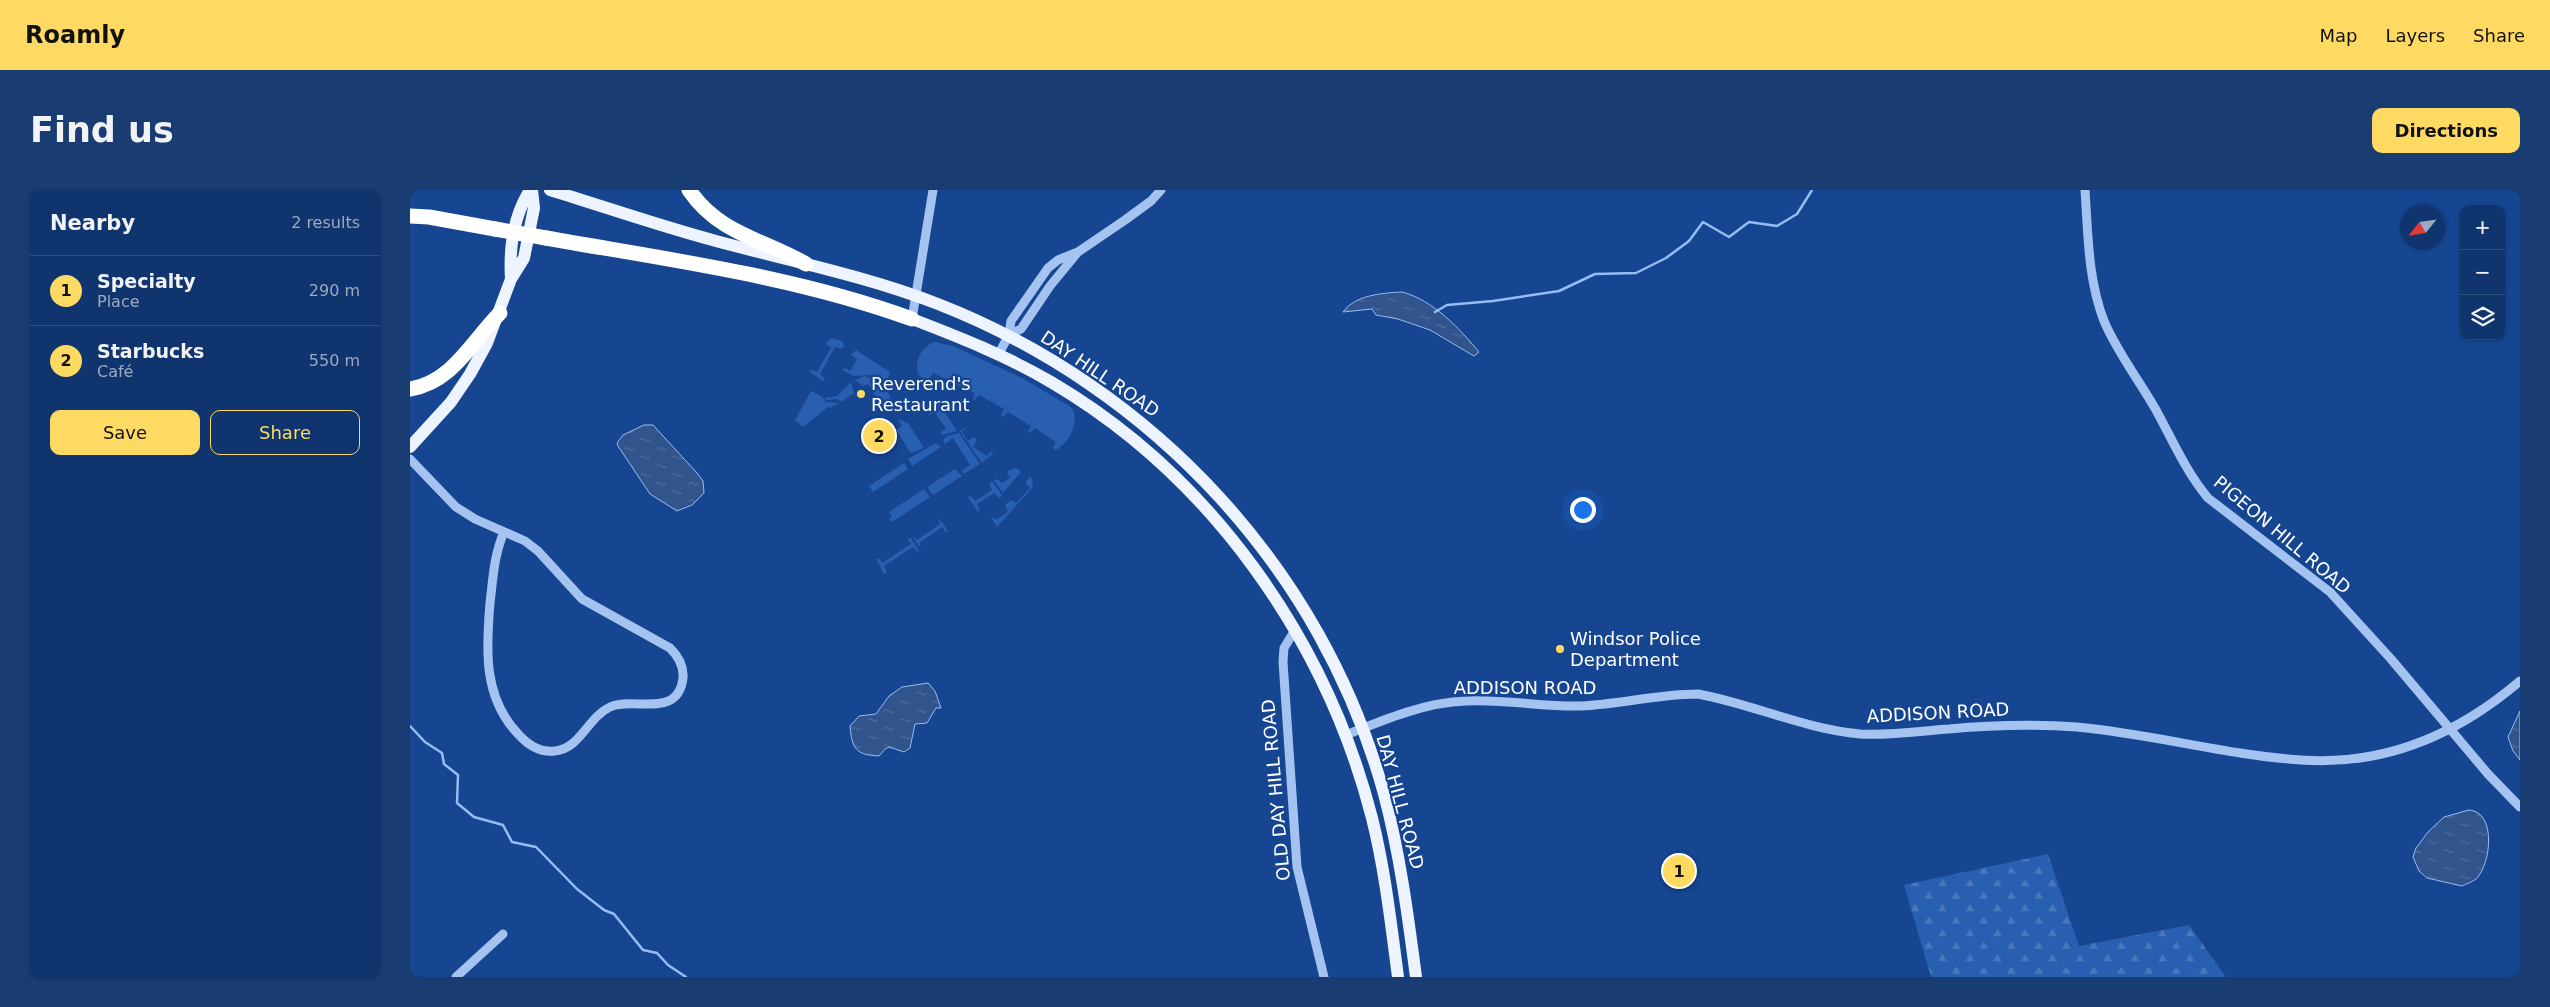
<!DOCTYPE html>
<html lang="en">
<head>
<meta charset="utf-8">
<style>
  body { margin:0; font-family:"DejaVu Sans",sans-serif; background:#193c72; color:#f1f3f6 }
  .controls { position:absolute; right:15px; top:15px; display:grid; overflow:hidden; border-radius:10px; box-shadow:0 1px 4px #0004 }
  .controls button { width:45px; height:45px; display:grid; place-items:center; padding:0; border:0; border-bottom:1px solid #304f80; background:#10346d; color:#f1f3f6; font:25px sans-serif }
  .compass { position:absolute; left:1990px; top:15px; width:45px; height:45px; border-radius:50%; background:#10346d; box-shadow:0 1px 4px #0004; rotate:240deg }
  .you { position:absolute; left:1172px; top:319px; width:18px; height:18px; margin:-12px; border:4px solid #fff; border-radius:50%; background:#1a73e8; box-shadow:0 0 0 8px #1a73e833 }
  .badge { display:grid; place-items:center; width:32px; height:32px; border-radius:50%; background:#ffda63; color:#111; font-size:16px; font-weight:700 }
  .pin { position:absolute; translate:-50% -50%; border:2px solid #fff; box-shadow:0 1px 5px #0006 }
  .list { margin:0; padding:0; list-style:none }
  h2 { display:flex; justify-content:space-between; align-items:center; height:65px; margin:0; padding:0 20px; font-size:21px }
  h2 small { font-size:16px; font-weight:400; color:#9caac2 }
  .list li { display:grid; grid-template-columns:32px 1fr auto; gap:15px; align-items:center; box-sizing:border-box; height:70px; padding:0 20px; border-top:1px solid #304f80 }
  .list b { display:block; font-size:19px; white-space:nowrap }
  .list p { margin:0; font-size:16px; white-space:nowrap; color:#9caac2 }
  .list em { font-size:16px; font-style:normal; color:#9caac2 }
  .actions { display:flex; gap:10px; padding:15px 20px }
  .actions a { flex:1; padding:11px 0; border:1px solid #ffda63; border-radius:10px; text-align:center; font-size:18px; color:#ffda63 }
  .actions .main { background:#ffda63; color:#111 }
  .icon { flex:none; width:28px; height:28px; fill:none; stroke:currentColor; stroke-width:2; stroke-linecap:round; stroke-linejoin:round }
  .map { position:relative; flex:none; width:2110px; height:787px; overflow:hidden; border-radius:10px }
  header { display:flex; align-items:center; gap:30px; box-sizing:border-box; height:70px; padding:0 25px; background:#ffda63; color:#111 }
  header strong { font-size:24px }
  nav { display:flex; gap:28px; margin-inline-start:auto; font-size:18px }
  .intro { display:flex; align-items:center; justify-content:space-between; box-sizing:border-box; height:120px; padding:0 30px }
  h1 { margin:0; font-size:35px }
  .button { padding:12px 22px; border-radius:10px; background:#ffda63; color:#111; font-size:18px; font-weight:700 }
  main { display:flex; gap:30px; padding:0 30px }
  aside { flex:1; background:#10346d; border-radius:10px; box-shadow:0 1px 4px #0004 }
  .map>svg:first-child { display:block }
  .grass { fill:#285fb0 }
  .forest { fill:url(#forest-firs) }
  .water { fill:url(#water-ripples); stroke:#96bdf3 }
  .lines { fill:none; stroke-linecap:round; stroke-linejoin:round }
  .stream { stroke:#96bdf3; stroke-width:2.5 }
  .minor { stroke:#a4c3f0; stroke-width:9 }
  .major { stroke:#edf3ff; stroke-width:12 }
  .highway { stroke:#fff; stroke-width:15 }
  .highway-bridge { stroke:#fff; stroke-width:15 }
  .poi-dot { fill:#ffda63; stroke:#164691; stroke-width:2 }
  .labels { text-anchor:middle; stroke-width:4.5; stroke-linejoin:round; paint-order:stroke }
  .street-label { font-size:18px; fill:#fff; stroke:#164691 }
  .poi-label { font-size:18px; fill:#fff; stroke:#164691; text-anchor:start }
</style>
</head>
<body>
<header>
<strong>Roamly</strong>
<nav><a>Map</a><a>Layers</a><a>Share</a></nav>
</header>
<div class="intro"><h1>Find us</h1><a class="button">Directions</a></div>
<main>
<aside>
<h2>Nearby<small>2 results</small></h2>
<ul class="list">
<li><span class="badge">1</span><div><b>Specialty</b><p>Place</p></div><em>290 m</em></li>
<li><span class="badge">2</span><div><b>Starbucks</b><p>Café</p></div><em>550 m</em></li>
</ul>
<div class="actions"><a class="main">Save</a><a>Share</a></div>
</aside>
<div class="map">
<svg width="2110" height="787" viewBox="0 0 2110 787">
  <defs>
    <pattern id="forest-firs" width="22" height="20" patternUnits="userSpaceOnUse" patternTransform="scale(1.25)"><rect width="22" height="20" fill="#285fb0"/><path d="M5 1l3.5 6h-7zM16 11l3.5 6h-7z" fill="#4877bc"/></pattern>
    <pattern id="water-ripples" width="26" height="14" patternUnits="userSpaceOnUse" patternTransform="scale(1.25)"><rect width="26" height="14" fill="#32548c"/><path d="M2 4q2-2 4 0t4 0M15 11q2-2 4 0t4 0" fill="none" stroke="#516e9d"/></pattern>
  </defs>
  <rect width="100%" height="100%" fill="#164691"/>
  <path class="grass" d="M422,148L432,151L434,156L432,159L425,157L410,184L415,189L413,191L400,182L402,180L407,182L421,158L415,153Z
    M525,152L543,156L612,188L661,217C671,229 659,255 645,260L643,257L646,252L625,238L620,243L618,241L621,236L598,222L593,227L591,225L594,219L569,205L564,211L563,208L565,203L541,192L537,197L538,190L523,183L519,190L509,186C503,173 511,156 525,152Z
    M446,160L480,182L476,195L458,185L444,186L432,180L435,178L440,181L447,169L441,165Z
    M455,186C471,193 482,200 482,219L476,212L471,215L458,194L453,196L445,190Z
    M441,192L444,203L431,212L428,209L416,210L415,208L427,206Z
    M401,201L413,207L415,212L429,213L420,218L419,216L393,237L385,230Z
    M526,214L531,216L547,241L532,245L531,242L536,238L525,223L518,225Z
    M488,229L499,234L514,258L501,263L486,240L492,236Z
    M557,237L552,242L558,251L564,247L567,250L563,257L577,266L581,262L584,263L572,273L550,241Z
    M549,243L570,274L554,284L552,281L560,275L543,248L535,254L533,250L537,246Z
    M526,253L531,257L502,276L498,269Z
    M494,273L498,279L463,302L459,296Z
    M604,278L609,279L610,283L593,303L584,290L587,289L592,293L600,288L597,282Z
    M545,279L552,286L523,305L517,297Z
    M620,287L623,291L622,298L587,337L580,325L586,330L598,322L595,315L601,310L606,313L620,298L615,293Z
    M582,291L592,305L589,308L584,303L567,314L570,320L568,322L558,307L561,306L565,311L582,300L579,294Z
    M514,299L520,307L482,332L479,329L482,326L479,322Z
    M528,327L538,341L536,342L532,337L509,353L511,359L502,346L507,350L530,334Z
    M500,347L509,361L507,362L503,357L474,376L477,382L474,384L466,369L469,368L472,373L501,354L498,350Z"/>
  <path class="forest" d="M1638,664L1669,756L1779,735L1816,787H1521L1494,695Z"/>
  <path class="water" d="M992,102C1023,110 1049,138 1069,162L1064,166L1020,140L988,129L966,125L962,119L933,122C945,105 972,103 992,102Z
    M234,235H243L287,283L293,291L294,303L282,315L267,321L240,304L208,256L207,253L213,245Z
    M518,493L525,501L531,518H526L517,533L505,534L500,558L494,562L479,557L475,559L469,566C446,565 442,559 440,536L449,526L466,524L479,506L492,497Z
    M2110,521V570L2103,561L2098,547Z
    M2059,620C2087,622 2081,675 2066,689C2062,692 2056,694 2052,696L2017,688L2009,681L2003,667L2006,658L2018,642L2034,627Z"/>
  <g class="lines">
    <path class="stream" d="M1025,122L1037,115L1083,111L1149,101L1185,84L1226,83L1256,68L1279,51L1293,32L1319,47L1339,32L1367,36L1387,24L1402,0
      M0,536L15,552L32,563L34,574L48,585L47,613L64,627L93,635L102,652L126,657L167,699L194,720L204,724L233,760L247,763L258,775L276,787"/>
    <path class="minor" d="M1675,0C1678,44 1678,90 1694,131C1707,162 1729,190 1746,220C1762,249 1776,282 1798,308L1920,402L1981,469L2078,584L2110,617
      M502,129L523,0
      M599,145L611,139L640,96L668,62
      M588,165L599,145L601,131L638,78L648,70L668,62L715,30L741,11L751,0
      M0,269L46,317L65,329L115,351L128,361L172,409L260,458C269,467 274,476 273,488C268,530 222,506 200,517C178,527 170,559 145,561C130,563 119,556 109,545C73,508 76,460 80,413C83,388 84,365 94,342
      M885,440L874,458L873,472L887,677L914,787
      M936,545C973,530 1016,512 1056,511C1095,509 1133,517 1171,516C1210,514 1249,504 1288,504C1342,514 1395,539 1450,544C1480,546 1510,541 1539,539C1582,535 1625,534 1667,537C1743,544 1816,565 1891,570C1975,576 2048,544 2110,491
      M46,787L93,744"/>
    <path class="major" d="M140,0C195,17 250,36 306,51C380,71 456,86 528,114C743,198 913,380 974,604C990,664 998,726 1006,787
      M101,89C99,57 103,27 120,0
      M502,129C549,147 597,166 641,192C801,286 916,449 962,628C975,680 981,734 988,787
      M0,257L41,212L60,184L77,153L101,89L114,68L124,18L122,0"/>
    <path class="highway" d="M279,0C309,44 353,49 396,74
      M0,26L19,27L85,39
      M136,48C259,70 384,86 502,129
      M0,199C43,192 62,151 90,123"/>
    <path class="highway-bridge" d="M85,39L136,48"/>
  </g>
  <g class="poi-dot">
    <circle cx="451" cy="204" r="5"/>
    <circle cx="1150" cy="459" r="5"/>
  </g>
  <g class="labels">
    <g class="street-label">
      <text transform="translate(690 184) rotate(34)" y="6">DAY HILL ROAD</text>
      <text transform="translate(1872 345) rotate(40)" y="6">PIGEON HILL ROAD</text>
      <text x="1115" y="504">ADDISON ROAD</text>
      <text transform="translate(1528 523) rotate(-3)" y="6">ADDISON ROAD</text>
      <text transform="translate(866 600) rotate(-95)" y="6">OLD DAY HILL ROAD</text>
      <text transform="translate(990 612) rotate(75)" y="6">DAY HILL ROAD</text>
    </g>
    <g class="poi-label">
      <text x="461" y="200">Reverend's<tspan x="461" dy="21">Restaurant</tspan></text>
      <text x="1160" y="455">Windsor Police<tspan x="1160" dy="21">Department</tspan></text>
    </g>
  </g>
</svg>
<div class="controls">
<button>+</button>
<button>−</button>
<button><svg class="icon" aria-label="layers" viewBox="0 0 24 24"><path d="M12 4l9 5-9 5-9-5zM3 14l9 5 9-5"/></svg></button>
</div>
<svg class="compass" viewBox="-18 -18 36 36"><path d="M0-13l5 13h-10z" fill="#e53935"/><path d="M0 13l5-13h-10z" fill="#9caac2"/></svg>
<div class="you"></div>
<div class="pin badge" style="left:1269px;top:681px">1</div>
<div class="pin badge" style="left:469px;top:246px">2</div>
</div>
</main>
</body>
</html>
